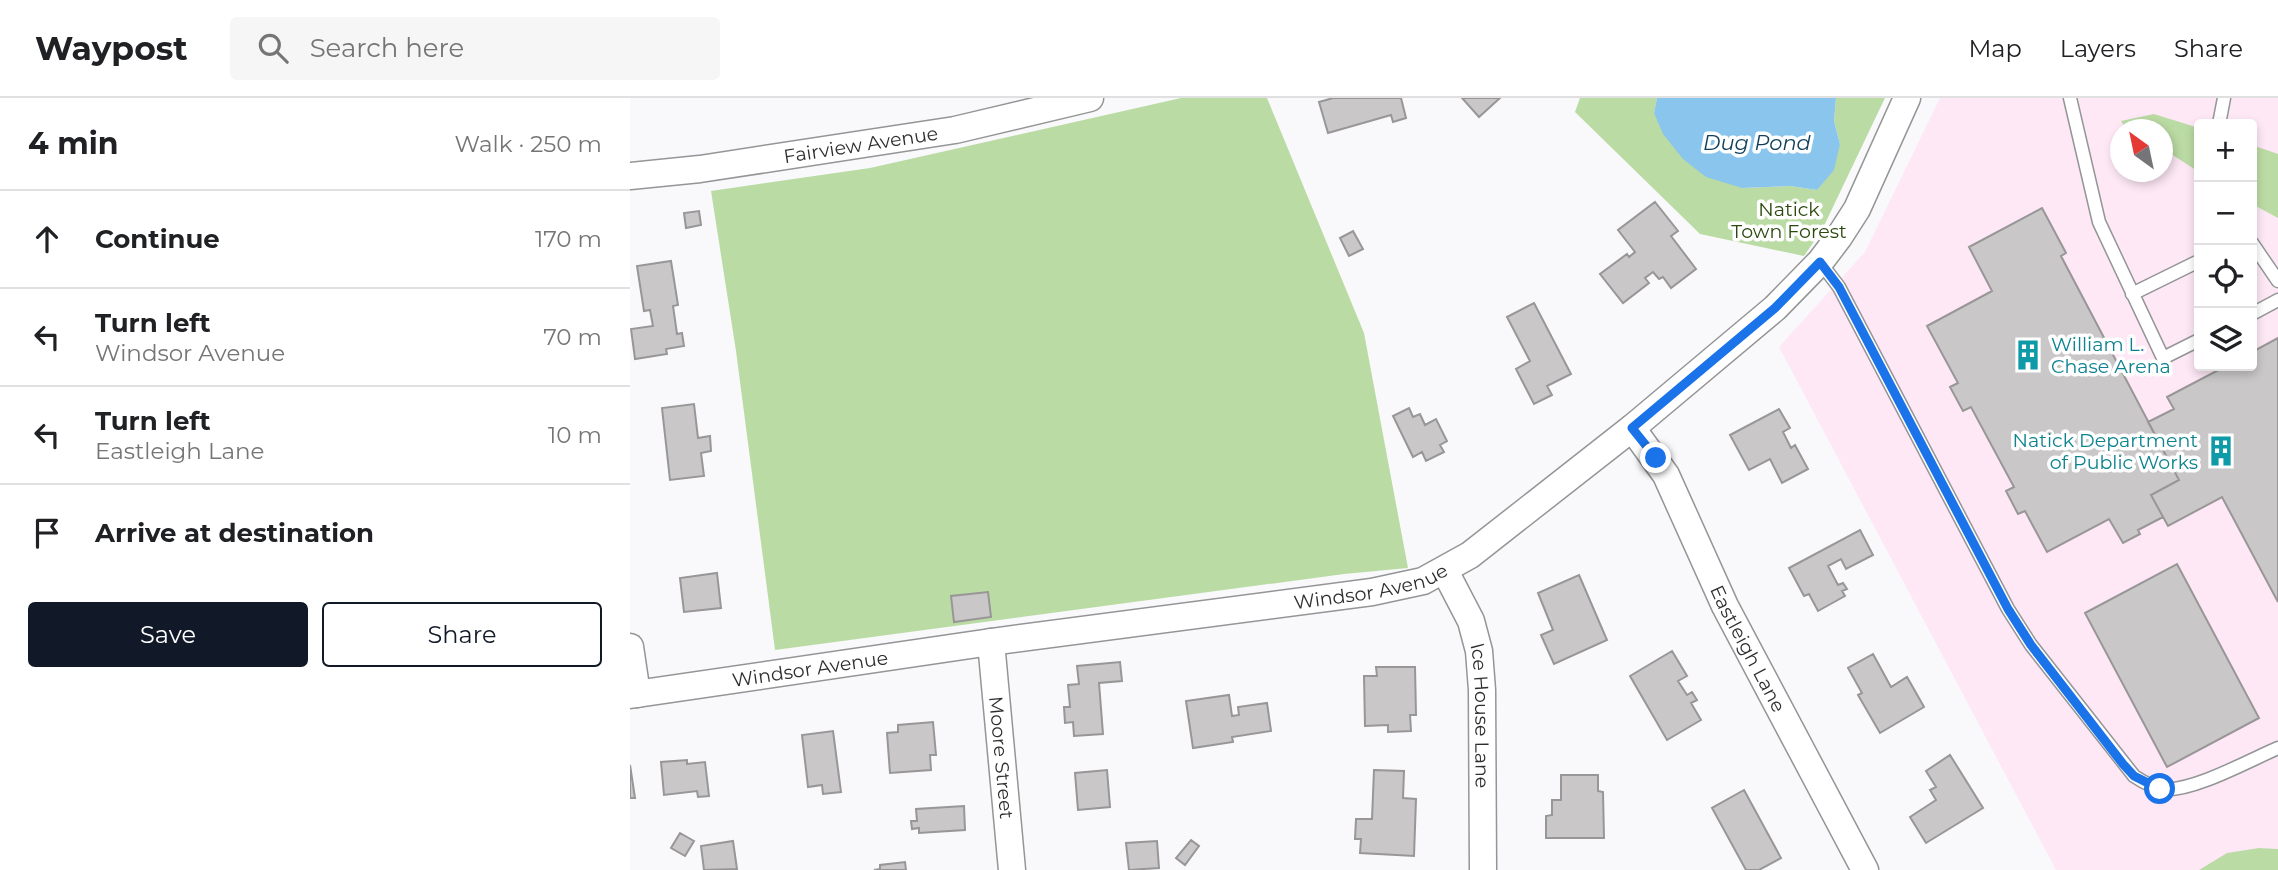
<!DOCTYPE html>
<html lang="en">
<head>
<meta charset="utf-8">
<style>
  body { margin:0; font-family:Montserrat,sans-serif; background:#f6f6f6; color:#202124 }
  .controls { position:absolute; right:21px; top:21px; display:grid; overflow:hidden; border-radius:7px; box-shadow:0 4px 10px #0003 }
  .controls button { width:63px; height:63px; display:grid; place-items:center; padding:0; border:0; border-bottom:2px solid #e0e0e0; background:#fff; color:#202124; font:35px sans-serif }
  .compass { position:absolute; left:1480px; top:21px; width:63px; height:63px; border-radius:50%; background:#fff; box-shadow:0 4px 10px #0003; rotate:327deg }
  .stop { position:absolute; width:21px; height:21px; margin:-16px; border:5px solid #1a73e8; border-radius:50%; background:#fff }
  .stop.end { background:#1a73e8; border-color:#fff; box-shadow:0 2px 7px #0008 }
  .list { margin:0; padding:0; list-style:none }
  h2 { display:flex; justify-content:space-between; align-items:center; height:91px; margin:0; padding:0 28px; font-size:30px }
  h2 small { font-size:23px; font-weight:400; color:#757577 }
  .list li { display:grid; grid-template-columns:46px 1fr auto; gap:21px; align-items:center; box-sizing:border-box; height:98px; padding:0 28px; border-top:2px solid #e0e0e0 }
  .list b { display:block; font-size:26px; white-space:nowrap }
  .list p { margin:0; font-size:23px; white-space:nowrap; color:#757577 }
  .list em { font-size:23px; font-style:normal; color:#757577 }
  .actions { display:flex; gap:14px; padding:21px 28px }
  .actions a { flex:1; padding:16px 0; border:2px solid #111827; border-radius:7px; text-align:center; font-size:24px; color:#111827 }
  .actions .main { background:#111827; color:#fff }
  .icon { flex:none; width:38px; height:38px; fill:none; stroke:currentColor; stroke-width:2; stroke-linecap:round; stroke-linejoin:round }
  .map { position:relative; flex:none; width:1648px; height:772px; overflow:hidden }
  header { display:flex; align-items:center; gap:42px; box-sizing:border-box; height:98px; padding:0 35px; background:#fff; border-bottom:2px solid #e0e0e0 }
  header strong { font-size:33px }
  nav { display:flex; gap:38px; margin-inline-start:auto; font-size:24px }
  .search { width:490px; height:63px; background:#f6f6f6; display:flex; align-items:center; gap:18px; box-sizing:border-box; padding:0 24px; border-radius:7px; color:#757577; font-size:26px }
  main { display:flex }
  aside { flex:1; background:#fff }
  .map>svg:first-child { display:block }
  .commercial { fill:#fee8f6; fill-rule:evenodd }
  .green { fill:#bbdba4 }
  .water { fill:#89c5ec }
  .building { fill:#c9c7c7; stroke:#989696; stroke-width:2 }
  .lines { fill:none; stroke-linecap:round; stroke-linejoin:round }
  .service-casing { stroke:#949596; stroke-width:15 }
  .minor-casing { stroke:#949596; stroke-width:29 }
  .service { stroke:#fff; stroke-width:12 }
  .minor { stroke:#fff; stroke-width:26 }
  .route { stroke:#1a73e8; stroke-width:9 }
  .labels { text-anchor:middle; stroke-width:7; stroke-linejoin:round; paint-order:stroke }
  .street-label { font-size:19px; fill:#2e2e2e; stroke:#fff }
  .park-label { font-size:19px; fill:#2c480d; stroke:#fff }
  .culture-label { font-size:19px; fill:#0d838f; stroke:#fff; text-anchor:start }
  .water-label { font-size:21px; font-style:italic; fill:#0f3f5a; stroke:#fff }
</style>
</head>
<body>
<header>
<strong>Waypost</strong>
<div class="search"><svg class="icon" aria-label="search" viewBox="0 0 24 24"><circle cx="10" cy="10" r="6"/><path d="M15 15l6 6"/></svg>Search here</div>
<nav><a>Map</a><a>Layers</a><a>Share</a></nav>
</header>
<main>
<aside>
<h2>4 min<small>Walk · 250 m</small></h2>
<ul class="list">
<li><svg class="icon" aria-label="ahead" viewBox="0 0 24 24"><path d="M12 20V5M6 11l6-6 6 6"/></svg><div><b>Continue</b></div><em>170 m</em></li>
<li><svg class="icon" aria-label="left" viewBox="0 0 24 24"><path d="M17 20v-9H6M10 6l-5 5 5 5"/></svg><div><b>Turn left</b><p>Windsor Avenue</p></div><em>70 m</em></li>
<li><svg class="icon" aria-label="left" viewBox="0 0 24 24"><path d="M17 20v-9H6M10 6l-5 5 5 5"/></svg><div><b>Turn left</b><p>Eastleigh Lane</p></div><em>10 m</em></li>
<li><svg class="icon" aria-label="arrive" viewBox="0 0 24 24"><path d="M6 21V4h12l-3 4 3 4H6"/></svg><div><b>Arrive at destination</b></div></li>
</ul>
<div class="actions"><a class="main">Save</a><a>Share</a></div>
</aside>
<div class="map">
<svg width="1648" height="772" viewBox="0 0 1648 772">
  <rect width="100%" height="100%" fill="#f9f9fb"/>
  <path class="commercial" d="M1310,0H1648V772H1426L1149,249L1235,154ZM1569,26H1622V268H1569ZM1490,32H1532V74H1490Z"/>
  <path class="green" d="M551,0H637L734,235L778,470L714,476L145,552L106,253L81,93L240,70Z
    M950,0H1027L1024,15L1112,90L1160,88L1187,92L1210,46L1204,23L1206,0H1255L1192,132L1174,158L1070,136L945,14Z
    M1524,16L1569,30V74L1541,56L1533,54L1532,32L1496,31L1491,23Z
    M1622,47L1648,56V120L1622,106Z
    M1629,750L1648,751V772H1569L1597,755Z"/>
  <path class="water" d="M1027,0H1206L1204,23L1210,46L1204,72L1187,92L1160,88L1112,90L1076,79L1053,61L1033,36L1024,15Z"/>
  <path class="building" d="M703,0H771L776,20L763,24L761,17L698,35L689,4Z
    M832,0H870L849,19Z
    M1025,104L1048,133L1041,138L1066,171L1041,190L1033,179L1029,181L1023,174L1015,180L1019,185L993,205L970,176L997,156L999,159L1005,154L988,132Z
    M1412,110L1436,155L1431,158L1549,382L1521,397L1533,419L1508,432L1510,436L1493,445L1479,421L1417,454L1395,413L1388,416L1376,393L1384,389L1341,309L1333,313L1320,289L1328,285L1297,228L1362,193L1339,149Z
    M69,113L71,127L56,130L54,115Z
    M723,133L733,151L719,158L710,140Z
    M41,163L48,207L43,208L47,236L52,235L54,248L36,251L37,256L5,261L1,231L23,228L20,212L14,213L7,168Z
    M904,205L941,276L917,288L922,297L904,306L886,271L900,263L877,219Z
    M1648,240V504L1592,399L1538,428L1521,397L1549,382L1518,324L1544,311L1537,299L1596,268H1622V254Z
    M64,306L68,340L80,338L81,353L71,355L74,378L40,382L32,310Z
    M779,310L783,319L790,316L795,327L806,321L817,343L810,347L814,354L796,363L792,354L783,359L763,318Z
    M1149,311L1160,330L1153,334L1161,350L1165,347L1178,371L1152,385L1140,361L1119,372L1100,337Z
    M1230,432L1243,457L1216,471L1211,461L1198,468L1208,487L1213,485L1217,491L1212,493L1215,498L1188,513L1179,496L1174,498L1159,470Z
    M1547,466L1629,620L1537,669L1455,515Z
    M87,475L91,510L54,514L50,480Z
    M949,477L977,542L924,566L911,537L923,532L908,495Z
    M358,494L361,519L324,524L321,498Z
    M1042,553L1057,578L1048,583L1057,597L1062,594L1067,602L1061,605L1071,622L1037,642L1000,578Z
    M1243,556L1261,589L1277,579L1294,609L1250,635L1228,597L1232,595L1218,570Z
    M490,564L492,583L469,585L473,636L444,638L443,624L435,625L434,609H440L438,587L449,586L447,568Z
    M746,569H785L786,617H780L781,633L758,634V627L735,628L734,578H747Z
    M599,597L602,618L609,617L608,609L637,605L641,633L602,639L603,644L563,650L556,603Z
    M303,624L306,657H300L301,672L260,675L257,635L268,634V627Z
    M203,633L211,694L193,696L192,687L178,689L172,637Z
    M1320,657L1353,710L1296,745L1280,719L1306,702L1300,692L1306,689L1296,673Z
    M57,662V666L75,664L79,698L68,699L67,693L34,697L31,664Z
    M0,667L5,700H0Z
    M477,672L480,709L448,712L445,675Z
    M744,672L774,673L773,700L786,701L784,758L730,755L731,741H725L726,721H742Z
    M931,677H968V693L973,694L974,740H916V718L922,717V702H931Z
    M1114,692L1151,760L1129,772H1116L1082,710Z
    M334,708L335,732L289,735V730L282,731L281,723H287L286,711Z
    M50,735L64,743L55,758L41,750Z
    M561,742L569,748L555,767L546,760Z
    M103,743L107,771L74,772L71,748Z
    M527,743L529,770L499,772L496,745Z
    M275,764L276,772H244L250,771V767Z"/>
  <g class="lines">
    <g class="service-casing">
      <path id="service" d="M1440,0L1469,124L1533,260L1569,242
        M1589,26L1594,0
        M1622,145L1648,183
        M1190,164L1209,189L1378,511L1401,547L1504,678C1513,684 1523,690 1534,691C1562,694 1620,662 1648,650
        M1502,196L1569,163
        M1622,216L1648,202"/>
    </g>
    <g class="minor-casing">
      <g id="minor">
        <path id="s1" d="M0,78L70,71L325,32L460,0"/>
        <path id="s2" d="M1002,330L1036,377L1095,508L1235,772"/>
        <path id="s3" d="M815,473L841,523L849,553L852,592L853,772"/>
        <path id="s4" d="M361,544L382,772"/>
        <path d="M0,549L7,596"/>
        <path id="s5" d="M0,597L361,544L742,494L793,483L840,457L1002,330L1145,210L1190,164L1209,139L1227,111L1277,0"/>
      </g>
    </g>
    <use href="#service" class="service"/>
    <use href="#minor" class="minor"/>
  </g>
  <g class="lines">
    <path class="route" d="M1026,360L1002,330L1145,210L1190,164L1209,189L1378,511L1401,547L1493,666L1504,678L1530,691"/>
  </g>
  <defs>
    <g id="building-bare" transform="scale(2.415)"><path d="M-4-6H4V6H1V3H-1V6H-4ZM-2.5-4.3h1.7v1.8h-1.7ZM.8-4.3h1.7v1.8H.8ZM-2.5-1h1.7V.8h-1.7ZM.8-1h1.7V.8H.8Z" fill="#0f9aa8" stroke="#fff" stroke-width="2.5" paint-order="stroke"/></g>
  </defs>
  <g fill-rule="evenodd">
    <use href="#building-bare" x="1398" y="257"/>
    <use href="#building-bare" x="1591" y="353"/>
  </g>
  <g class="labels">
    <g class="street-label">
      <text dy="7" stroke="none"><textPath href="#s1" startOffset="233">Fairview Avenue</textPath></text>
      <text dy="7" stroke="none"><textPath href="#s5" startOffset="749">Windsor Avenue</textPath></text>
      <text dy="7" stroke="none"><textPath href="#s2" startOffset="250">Eastleigh Lane</textPath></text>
      <text dy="7" stroke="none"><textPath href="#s5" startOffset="182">Windsor Avenue</textPath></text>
      <text dy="7" stroke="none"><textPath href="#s3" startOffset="152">Ice House Lane</textPath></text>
      <text dy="7" stroke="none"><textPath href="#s4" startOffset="116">Moore Street</textPath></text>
    </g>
    <g class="park-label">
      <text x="1159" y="118">Natick<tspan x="1159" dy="22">Town Forest</tspan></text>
    </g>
    <g class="culture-label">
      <text x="1421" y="253">William L.<tspan x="1421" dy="22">Chase Arena</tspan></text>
      <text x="1568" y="349" text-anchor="end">Natick Department<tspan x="1568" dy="22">of Public Works</tspan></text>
    </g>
    <g class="water-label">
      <text x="1127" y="52">Dug Pond</text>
    </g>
  </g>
</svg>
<div class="controls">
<button>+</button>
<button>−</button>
<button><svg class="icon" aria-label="locate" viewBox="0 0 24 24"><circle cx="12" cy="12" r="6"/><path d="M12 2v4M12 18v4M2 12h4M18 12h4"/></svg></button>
<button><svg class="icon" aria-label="layers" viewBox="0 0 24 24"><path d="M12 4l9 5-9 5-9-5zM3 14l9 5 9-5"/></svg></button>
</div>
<svg class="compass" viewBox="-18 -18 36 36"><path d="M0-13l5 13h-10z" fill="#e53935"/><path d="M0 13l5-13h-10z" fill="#757577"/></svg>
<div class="stop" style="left:1530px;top:691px"></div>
<div class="stop end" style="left:1026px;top:360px"></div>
</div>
</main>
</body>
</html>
